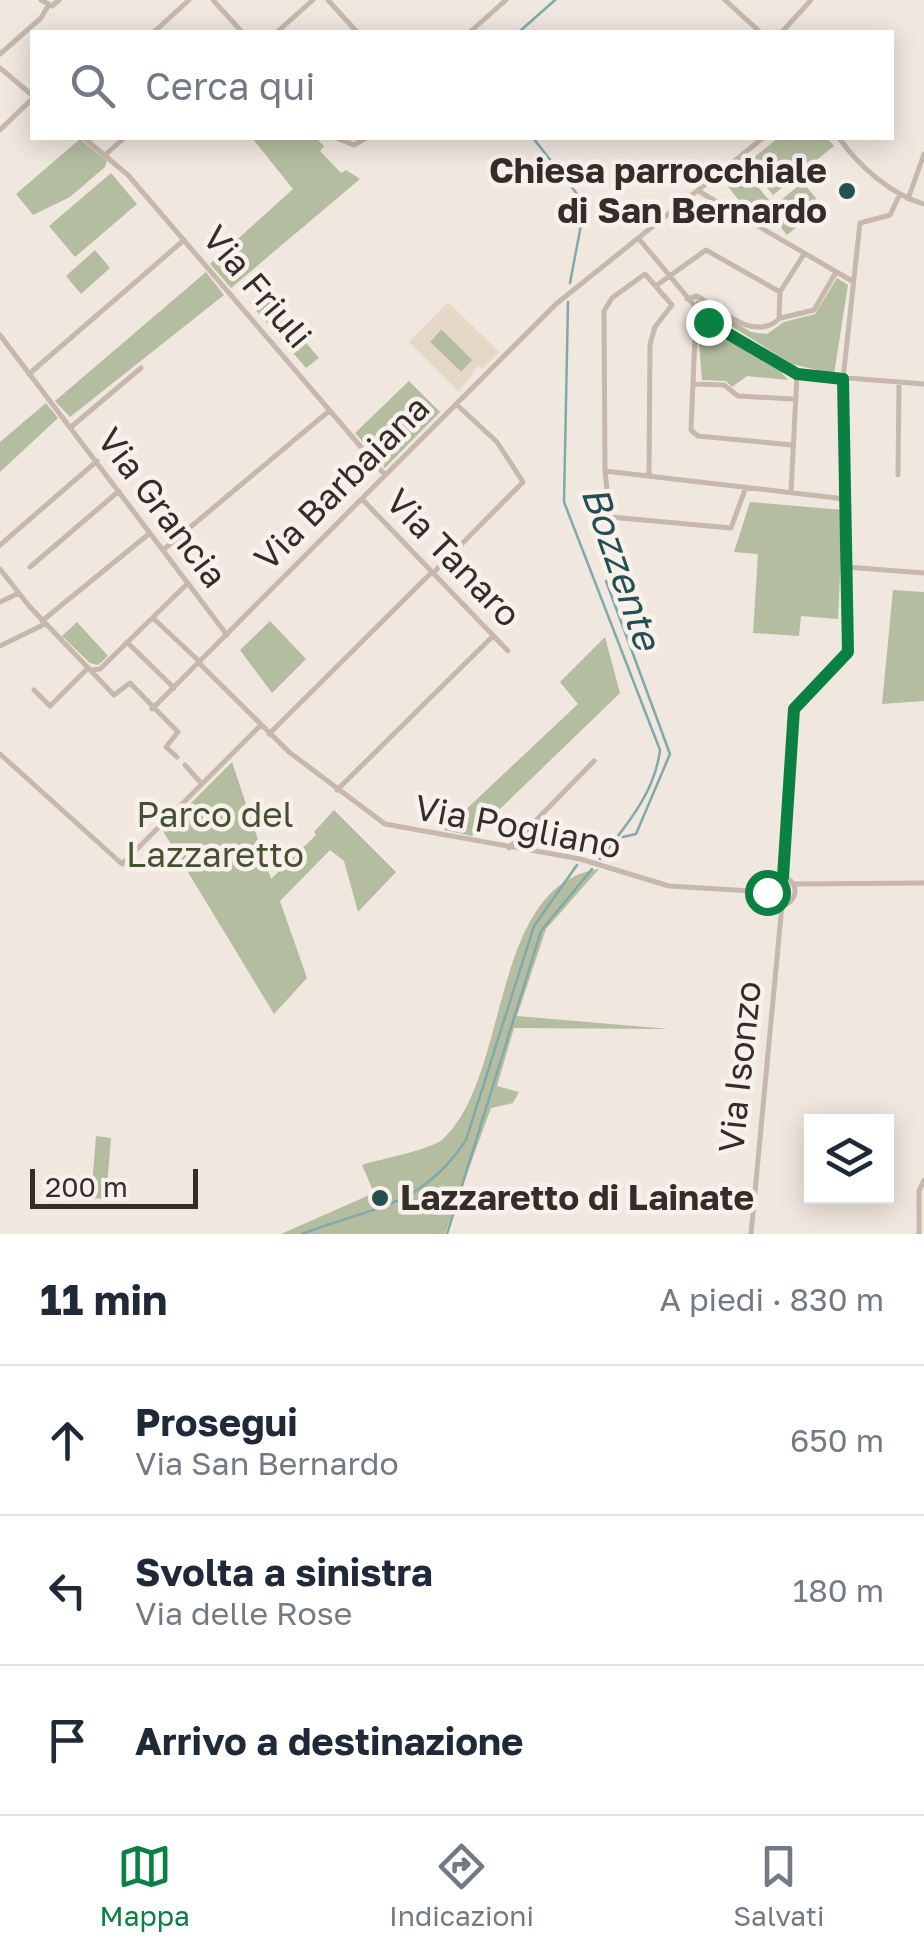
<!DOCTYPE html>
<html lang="it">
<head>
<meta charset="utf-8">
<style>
  body { margin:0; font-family:"Golos Text",sans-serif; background:#f2f2f3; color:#1f2937 }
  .controls { position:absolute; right:30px; bottom:30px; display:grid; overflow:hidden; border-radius:0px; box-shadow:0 5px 25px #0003 }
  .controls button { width:90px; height:90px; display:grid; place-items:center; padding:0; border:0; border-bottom:2px solid #e0e1e3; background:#fff; color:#1f2937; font:50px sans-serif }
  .scale { position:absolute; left:30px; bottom:25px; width:168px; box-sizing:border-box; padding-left:10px; border:5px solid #352d2a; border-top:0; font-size:28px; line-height:35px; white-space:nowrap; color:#352d2a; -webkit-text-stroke:8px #f8f1eb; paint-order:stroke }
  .stop { position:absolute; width:30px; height:30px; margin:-22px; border:8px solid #0b8043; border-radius:50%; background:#fff }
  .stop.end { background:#0b8043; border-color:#fff; box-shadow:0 2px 10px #0008 }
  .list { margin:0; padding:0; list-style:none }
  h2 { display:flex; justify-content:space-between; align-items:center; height:130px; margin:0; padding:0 40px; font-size:42px }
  h2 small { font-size:32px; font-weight:400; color:#747a83 }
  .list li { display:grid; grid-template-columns:65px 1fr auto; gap:30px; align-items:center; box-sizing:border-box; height:150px; padding:0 40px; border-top:2px solid #e0e1e3 }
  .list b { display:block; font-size:38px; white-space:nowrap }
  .list p { margin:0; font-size:32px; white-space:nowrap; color:#747a83 }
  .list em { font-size:32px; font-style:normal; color:#747a83 }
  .icon { flex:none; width:55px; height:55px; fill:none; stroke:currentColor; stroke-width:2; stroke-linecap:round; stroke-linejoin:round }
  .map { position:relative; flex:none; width:924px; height:1234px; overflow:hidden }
  .search { position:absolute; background:#fff; box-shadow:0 5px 25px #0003; left:30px; right:30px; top:30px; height:110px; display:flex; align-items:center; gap:25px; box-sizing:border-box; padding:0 35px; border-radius:0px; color:#747a83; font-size:38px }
  .sheet { height:580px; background:#fff }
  nav { display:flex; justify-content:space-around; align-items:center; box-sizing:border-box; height:140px; border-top:2px solid #e0e1e3; background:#fff; font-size:28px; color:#747a83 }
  nav a { display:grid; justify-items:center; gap:5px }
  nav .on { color:#0b8043 }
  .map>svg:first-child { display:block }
  .green { fill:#b4bda0 }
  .plaza { fill:#e6d8c8; fill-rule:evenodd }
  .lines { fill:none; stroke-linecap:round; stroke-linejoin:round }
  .stream { stroke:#81a9a9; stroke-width:2.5 }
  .minor { stroke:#c7b7ac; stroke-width:5 }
  .route { stroke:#0b8043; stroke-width:12 }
  .poi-dot { fill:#245052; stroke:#f8f1eb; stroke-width:4 }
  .labels { text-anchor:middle; stroke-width:9; stroke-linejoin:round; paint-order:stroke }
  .poi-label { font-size:35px; font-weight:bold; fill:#352d2a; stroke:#f8f1eb; text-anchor:end }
  .street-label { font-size:35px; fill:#352d2a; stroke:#f8f1eb }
  .park-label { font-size:35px; fill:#465131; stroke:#f8f1eb }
  .water-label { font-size:38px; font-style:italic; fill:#245052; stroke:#f8f1eb }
</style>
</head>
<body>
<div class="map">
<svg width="924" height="1234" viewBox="0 0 924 1234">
  <rect width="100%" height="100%" fill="#f0e7df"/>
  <path class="green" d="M252,138H316L324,146L320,151L341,173L346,170L360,179L231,288L210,264L293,189Z
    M778,138H827L834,146L773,195L747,163Z
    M80,139L107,161L105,167L70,197L33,215L16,194Z
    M742,168L769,200L751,215L725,183Z
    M111,173L137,204L75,257L49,226Z
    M803,182L822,206L787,235L768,211Z
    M95,250L110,268L81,294L66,276Z
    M206,272L224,295L70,417L55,401Z
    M837,278L848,285L834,374L792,364L695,303L697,300L751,332L767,334L784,322L815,314Z
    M263,293L319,358L306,368L250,303Z
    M710,328L776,366L788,380L747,376L732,387L726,381L702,380L699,342Z
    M441,329L473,360L461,372L429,341Z
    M409,381L440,412L385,468L355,433Z
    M46,403L58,418L0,472V442Z
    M750,502L843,510L838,619L801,616L799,636L753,633L758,554L734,552Z
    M893,590L924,592V701L882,704Z
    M270,621L306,659L272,693L240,650Z
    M77,622L108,656L98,665L90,663L62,636Z
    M605,637L620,693L472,836L444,830L578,704L560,682Z
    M232,762L271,879L316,835L314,832L334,810L396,872L358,912L344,861L330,850L280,901L307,978L274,1014L163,831Z
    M599,869L546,929L517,1016L669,1029L514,1028L497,1086L519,1092L513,1103L491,1108L445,1234H281L374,1193L362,1165C380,1159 431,1150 443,1139C511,1076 489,885 599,869Z
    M96,1136L111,1138L106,1199L91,1198Z"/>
  <path class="plaza" d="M448,302L499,352L482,369L478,366L459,392L409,342ZM442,329L472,360L461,372L430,342Z"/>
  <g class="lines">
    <path class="stream" d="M519,32L555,0
      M533,138L585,204L570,283
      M568,302L564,502L660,750C655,793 625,827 600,859
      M606,581L670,754L636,834L623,837
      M302,1234C373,1206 420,1209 466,1140L534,926L577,865
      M447,1234L541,931L592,869"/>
    <path class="minor" d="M41,0L52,6L59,0
      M213,0L242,32
      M328,0L357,32
      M725,0L760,32
      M154,32L189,0
      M277,32L313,0
      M470,32L506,0
      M782,32L811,0
      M0,54L41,18L48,6
      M0,68L32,95
      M0,130L32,99
      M84,138L128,175L385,475
      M336,138L354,145L366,138
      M839,138C858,165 891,195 924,204
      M105,155L124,138
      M700,192L852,281
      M908,199L924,154
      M640,240L708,322L797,374L924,384
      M657,285L706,250L780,292
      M687,299L697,296C720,310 754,342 779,319L780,292L804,254
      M781,318L814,310L835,274
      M708,322L695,335L691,430L698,436L792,445
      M0,335L227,635
      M29,374L184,240
      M695,384L724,385L738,396L792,399
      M71,427L141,368
      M605,471L845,499
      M898,475L899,383
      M649,476L650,344L655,327L672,305L645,274L612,298L604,311L605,471L610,517L731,528L746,487
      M791,492L797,374
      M362,499L508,651
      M0,545L97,461
      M163,550L329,411
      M30,567L119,491
      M846,567L924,573
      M0,569L29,606L114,695L130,683L178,732L166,747L177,757
      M433,573L523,482L497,442L456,404
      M0,602L19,593
      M153,618L200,662
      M42,621L150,533
      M127,642L174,688
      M0,646L45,624
      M199,663L289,752L385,824L580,859L669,886L767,892
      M92,670L100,669L188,583
      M34,690L50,706L88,668
      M152,709L556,304L763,138
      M269,734L432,572
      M0,754L122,864L261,725
      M185,765L202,784
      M337,790L493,636
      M509,848L594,761
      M783,877L794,709L843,662L848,652L843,379L860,223L890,215L900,194
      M767 891a14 14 0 1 1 28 0a14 14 0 1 1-28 0Z
      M793,884L924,883
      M751,1234L782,905
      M919,1234V1191L924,1180"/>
  </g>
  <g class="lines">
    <path class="route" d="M708,322L797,374L843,379L848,652L794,709L783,877L770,882L767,892"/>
  </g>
  <g class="poi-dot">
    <circle cx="847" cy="191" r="10"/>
    <circle cx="380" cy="1198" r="10"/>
  </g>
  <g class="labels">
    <g class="poi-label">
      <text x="827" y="183">Chiesa parrocchiale<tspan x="827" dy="40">di San Bernardo</tspan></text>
      <text x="400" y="1210" text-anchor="start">Lazzaretto di Lainate</text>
    </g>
    <g class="street-label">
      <text transform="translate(257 287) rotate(50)" y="12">Via Friuli</text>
      <text transform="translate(342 483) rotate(-45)" y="12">Via Barbaiana</text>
      <text transform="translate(162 508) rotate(53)" y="12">Via Grancia</text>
      <text transform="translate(453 558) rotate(46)" y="12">Via Tanaro</text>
      <text transform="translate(518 827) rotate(11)" y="12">Via Pogliano</text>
      <text transform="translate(740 1067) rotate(-84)" y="12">Via Isonzo</text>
    </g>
    <g class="park-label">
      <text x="215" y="827">Parco del<tspan x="215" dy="40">Lazzaretto</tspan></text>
    </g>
    <g class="water-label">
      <text transform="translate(621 568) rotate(71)" y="13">Bozzente</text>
    </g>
  </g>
</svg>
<div class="controls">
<button><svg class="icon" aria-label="layers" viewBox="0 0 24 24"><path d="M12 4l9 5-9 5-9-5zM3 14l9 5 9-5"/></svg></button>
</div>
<div class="scale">200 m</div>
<div class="stop" style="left:767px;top:892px"></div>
<div class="stop end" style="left:708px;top:322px"></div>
<div class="search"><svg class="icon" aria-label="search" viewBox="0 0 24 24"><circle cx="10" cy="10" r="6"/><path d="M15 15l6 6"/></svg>Cerca qui</div>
</div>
<section class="sheet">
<h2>11 min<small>A piedi · 830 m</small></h2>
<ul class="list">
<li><svg class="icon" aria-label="ahead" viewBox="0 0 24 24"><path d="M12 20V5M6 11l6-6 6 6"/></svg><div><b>Prosegui</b><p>Via San Bernardo</p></div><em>650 m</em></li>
<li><svg class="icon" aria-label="left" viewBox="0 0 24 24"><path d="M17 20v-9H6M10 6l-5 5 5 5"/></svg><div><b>Svolta a sinistra</b><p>Via delle Rose</p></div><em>180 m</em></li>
<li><svg class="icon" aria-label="arrive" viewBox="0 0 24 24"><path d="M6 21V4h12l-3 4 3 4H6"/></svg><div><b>Arrivo a destinazione</b></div></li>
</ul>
</section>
<nav>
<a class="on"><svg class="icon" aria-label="map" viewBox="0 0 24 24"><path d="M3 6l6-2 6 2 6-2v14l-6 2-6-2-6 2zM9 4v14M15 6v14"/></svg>Mappa</a>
<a><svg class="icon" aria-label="directions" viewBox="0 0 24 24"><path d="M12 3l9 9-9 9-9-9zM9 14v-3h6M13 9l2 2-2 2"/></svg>Indicazioni</a>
<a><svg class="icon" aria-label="saved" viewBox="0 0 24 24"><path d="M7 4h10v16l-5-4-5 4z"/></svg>Salvati</a>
</nav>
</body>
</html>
